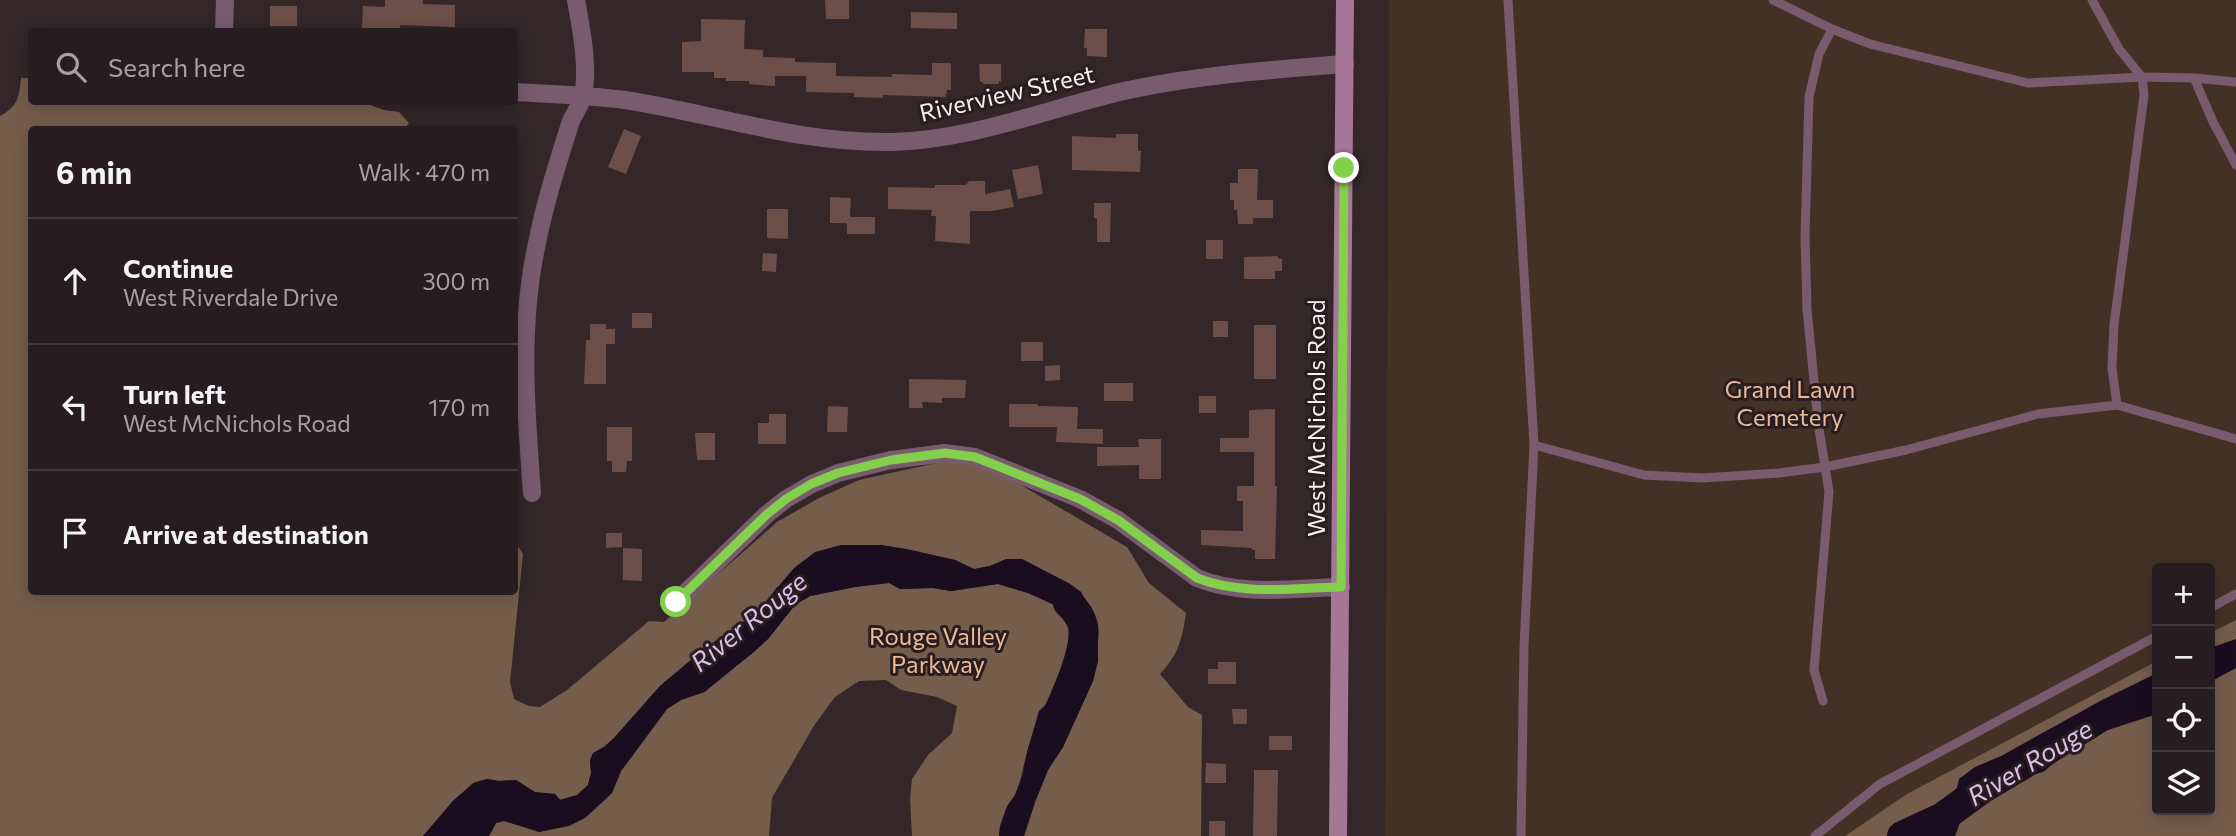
<!DOCTYPE html>
<html lang="en">
<head>
<meta charset="utf-8">
<style>
  body { margin:0; font-family:Commissioner,sans-serif; background:#33292c; color:#f1f3f6 }
  .controls { position:absolute; right:21px; bottom:21px; display:grid; overflow:hidden; border-radius:7px; box-shadow:0 4px 18px #0003 }
  .controls button { width:63px; height:63px; display:grid; place-items:center; padding:0; border:0; border-bottom:2px solid #433a3d; background:#271c1f; color:#f1f3f6; font:35px sans-serif }
  .stop { position:absolute; width:21px; height:21px; margin:-16px; border:5px solid #84d04d; border-radius:50%; background:#fff }
  .stop.end { background:#84d04d; border-color:#fff; box-shadow:0 2px 7px #0008 }
  .list { margin:0; padding:0; list-style:none }
  h2 { display:flex; justify-content:space-between; align-items:center; height:91px; margin:0; padding:0 28px; font-size:30px }
  h2 small { font-size:23px; font-weight:400; color:#a4a1a4 }
  .list li { display:grid; grid-template-columns:46px 1fr auto; gap:21px; align-items:center; box-sizing:border-box; height:126px; padding:0 28px; border-top:2px solid #433a3d }
  .list b { display:block; font-size:26px; white-space:nowrap }
  .list p { margin:0; font-size:23px; white-space:nowrap; color:#a4a1a4 }
  .list em { font-size:23px; font-style:normal; color:#a4a1a4 }
  .icon { flex:none; width:38px; height:38px; fill:none; stroke:currentColor; stroke-width:2; stroke-linecap:round; stroke-linejoin:round }
  .map { position:relative; flex:none; width:2236px; height:836px; overflow:hidden }
  .search { position:absolute; background:#271c1f; box-shadow:0 4px 18px #0003; left:28px; top:28px; width:490px; height:77px; display:flex; align-items:center; gap:18px; box-sizing:border-box; padding:0 24px; border-radius:7px; color:#a4a1a4; font-size:26px }
  .panel { position:absolute; background:#271c1f; box-shadow:0 4px 18px #0003; left:28px; top:126px; width:490px; height:469px; border-radius:7px }
  .map>svg:first-child { display:block }
  .green { fill:#433125; fill-rule:evenodd }
  .forest { fill:#755d4b }
  .water { fill:#1a0d20 }
  .lines { fill:none; stroke-linecap:round; stroke-linejoin:round }
  .river { stroke:#1a0d20; stroke-width:30 }
  .building { fill:#6d4f49 }
  .service { stroke:#785c6e; stroke-width:9 }
  .minor { stroke:#785c6e; stroke-width:18 }
  .secondary { stroke:#a47794; stroke-width:18 }
  .route { stroke:#84d04d; stroke-width:9 }
  .labels { text-anchor:middle; stroke-width:6; stroke-linejoin:round; paint-order:stroke }
  .street-label { font-size:24px; fill:#f8eff0; stroke:#2a1d1f }
  .park-label { font-size:24px; fill:#ebbb99; stroke:#2a1d1f }
  .water-label { font-size:26px; font-style:italic; fill:#ddbeec; stroke:#2a1d1f }
</style>
</head>
<body>
<div class="map">
<svg width="2236" height="836" viewBox="0 0 2236 836">
  <rect width="100%" height="100%" fill="#342629"/>
  <path class="green" d="M1389,0H2236V836H1385ZM2157,568H2210V810H2157Z"/>
  <path class="forest" d="M21,78H31L32,102H362L384,110L399,112L409,123L404,130H32V592H514L515,542L523,554L510,682L514,699L529,706L540,707L567,690L649,621L664,622L777,522L819,498L859,480L950,460L988,469L1021,485L1127,547L1149,583L1186,613C1182,639 1179,654 1160,674L1188,707L1202,715L1201,836H1024L1035,802L1048,770L1063,747L1093,681L1098,661L1091,610L1081,592L1070,584L1022,559H1006L990,566L974,569L955,560L881,545H842L776,588L766,603L756,613L704,649L660,686L614,738L604,747L593,753L590,760L591,773L588,785L577,795L560,800L555,794L535,793L516,780L499,781L487,779L473,783L453,801L423,836H0V116C18,106 19,98 21,78Z
    M889,583L900,589L933,588L951,591L998,584L1028,593L1072,613L1078,622L1086,650L1085,670L1076,688L1062,698L1049,702C1041,718 1031,736 1027,753C1023,765 1022,778 1017,790C1011,807 1000,818 999,836H912L910,798L912,779L928,755L952,733L957,706L937,697L901,690L886,680L859,681L835,697L815,724L772,798L769,836H489L496,823L504,821L512,823L585,818L612,793L621,771L667,709L681,700L705,692L768,639L795,605L810,596L855,587Z
    M2236,620V836H1845L1907,794L2157,661V810H2210V633Z"/>
  <path class="water" d="M841,545H881L907,549L955,560L974,569L990,566L1006,559H1022L1070,584L1081,592L1091,610L1098,645V661L1093,681L1063,747L1048,770L1035,802L1024,836H999L1000,826L1007,806L1015,795L1023,774L1027,752L1039,711L1049,702L1062,698L1076,688L1085,670L1086,650L1078,622L1072,613L1028,593L998,584L951,591L933,588L900,589L889,583L855,587L810,596L795,605L768,639L754,652L704,692L681,700L667,709L621,771L612,793L585,818L569,826L539,832L504,821L496,823L489,836H423L453,801L474,783L487,779L499,781L516,780L535,792L555,794L560,800L577,795L588,785L591,773L590,760L593,753L604,747L614,738L660,686L704,649L756,613L794,568L815,552Z
    M2236,639V668L2210,682V648Z
    M2157,673V714L2108,730L2054,763L2043,772L2032,775L2005,767C1995,773 1978,779 1972,789C1964,801 1962,821 1955,836H1892L1905,828L1933,825L1950,817L1959,779L1975,767L2001,756L2102,700Z"/>
  <g class="lines">
    <path class="river" d="M1050,731C1061,706 1088,653 1083,626C1081,617 1075,609 1068,603
      M1902,836L1943,817L1983,788L2047,750"/>
  </g>
  <path class="building" d="M385,0H423V4L455,5V27L400,25V30L362,29L363,6L385,7Z
    M825,0H849V19H826Z
    M270,6H297V26H270Z
    M911,12L957,13V29L911,28Z
    M701,19L745,20L744,49L763,50V57L795,58V62L836,63V76L892,77V74L932,75V63H951V90H947L946,97L883,95V98L854,97V93L806,92V76H775V86L760,85L749,84V81H726V78H714V72H682V42L701,41Z
    M1085,29H1107V57L1087,56V48H1084Z
    M979,64H1001V82L999,81V84H983V82H980Z
    M624,129L641,136L626,174L608,167Z
    M1116,134H1138V151H1141L1140,172L1072,170V136L1116,138Z
    M1038,165L1043,194L1018,199L1012,170Z
    M1238,169H1258L1257,200H1273V218H1253V224H1238L1237,210H1234V200H1230V183H1238Z
    M969,181H985V194L1010,189L1014,207L992,211H970V244L935,241L936,216H931L932,210L888,209V187L935,188V185H966Z
    M830,197L851,198L850,217H875V234H847V223H830Z
    M1094,203H1111L1110,242H1097V218H1094Z
    M767,209H788V239L767,238Z
    M1206,240H1223V259H1206Z
    M763,253L777,254L776,272L762,271Z
    M1278,256V258L1282,259V271H1275V279H1244V257Z
    M632,313H652V328H632Z
    M1213,321H1228V337H1213Z
    M590,324H606V329H615V344H606V384H584L586,340H590Z
    M1254,325H1276V379H1254Z
    M1021,342H1043V361H1021Z
    M1060,365V380L1045,381V366Z
    M909,379L966,380L965,398H942V403L922,402L923,408H909Z
    M1104,383H1133V401H1104Z
    M1199,396H1216V413H1199Z
    M1009,404H1038V406L1078,407L1077,429H1103V444L1056,442L1057,427H1009Z
    M828,406L848,407L847,432H827Z
    M1275,409V486H1277L1275,559H1255V550H1252V548L1201,545V530L1243,531V501H1237V486H1254V452H1220V438H1249V410Z
    M769,414H786V444H758V423H769Z
    M607,427H632V461H627L626,472H612V461H607Z
    M695,433H715V460H697Z
    M1138,439H1161V479H1139V465L1097,466V447H1139Z
    M606,533H622V547L606,548Z
    M623,548L642,549V581L623,580Z
    M1218,662H1236V684H1208V669H1218Z
    M1232,709H1247V724H1233Z
    M1269,736H1292V750H1269Z
    M1206,763L1226,764V783H1205Z
    M1254,770H1278L1277,836H1253Z
    M1209,821H1225V836H1209Z"/>
  <g class="lines">
    <path class="service" d="M1508,0L1534,445L1524,646L1521,836
      M1773,0L1832,29L1870,44L2028,83L2142,77L2194,78L2236,82
      M2092,0L2119,49L2142,77L2144,95L2114,325L2112,368L2117,405
      M2194,78L2213,122L2236,165
      M1534,445L1644,475L1703,478L1779,473L1825,467L1906,450L2038,414L2117,405L2236,439
      M2210,608L2236,594
      M1823,701L1814,670L1829,492L1818,422L1807,309L1805,237L1809,97L1819,54L1832,29
      M1815,836L1880,784L2157,636"/>
    <path class="minor" d="M224,32L225,0
      M514,92C551,94 589,95 625,100C715,114 800,144 892,142C972,140 1047,109 1124,91C1197,75 1270,70 1345,64
      M532,493C526,413 519,328 536,248C544,206 557,165 570,124C573,115 581,105 583,95C589,68 581,27 576,0
      M672,606L766,515L786,499L812,484L838,473L891,460L945,453L975,457L1080,499L1118,520L1197,578C1244,597 1291,588 1341,587"/>
    <path class="secondary" d="M1338,836L1345,0"/>
  </g>
  <g class="lines">
    <path class="route" d="M676,602L766,515L786,499L811,484L838,473L891,460L945,453L975,457L1080,499L1118,520L1197,578C1244,596 1291,588 1341,587L1344,168"/>
  </g>
  <g class="labels">
    <g class="street-label">
      <text transform="translate(1007 94) rotate(-13)" y="8">Riverview Street</text>
      <text transform="translate(1317 418) rotate(-90)" y="8">West McNichols Road</text>
    </g>
    <g class="park-label">
      <text x="1790" y="398">Grand Lawn<tspan x="1790" dy="28">Cemetery</tspan></text>
      <text x="938" y="645">Rouge Valley<tspan x="938" dy="28">Parkway</tspan></text>
    </g>
    <g class="water-label">
      <text transform="translate(749 622) rotate(-39)" y="9">River Rouge</text>
      <text transform="translate(2030 763) rotate(-31)" y="9">River Rouge</text>
    </g>
  </g>
</svg>
<div class="controls">
<button>+</button>
<button>−</button>
<button><svg class="icon" aria-label="locate" viewBox="0 0 24 24"><circle cx="12" cy="12" r="6"/><path d="M12 2v4M12 18v4M2 12h4M18 12h4"/></svg></button>
<button><svg class="icon" aria-label="layers" viewBox="0 0 24 24"><path d="M12 4l9 5-9 5-9-5zM3 14l9 5 9-5"/></svg></button>
</div>
<div class="stop" style="left:676px;top:602px"></div>
<div class="stop end" style="left:1344px;top:168px"></div>
<div class="search"><svg class="icon" aria-label="search" viewBox="0 0 24 24"><circle cx="10" cy="10" r="6"/><path d="M15 15l6 6"/></svg>Search here</div>
<section class="panel">
<h2>6 min<small>Walk · 470 m</small></h2>
<ul class="list">
<li><svg class="icon" aria-label="ahead" viewBox="0 0 24 24"><path d="M12 20V5M6 11l6-6 6 6"/></svg><div><b>Continue</b><p>West Riverdale Drive</p></div><em>300 m</em></li>
<li><svg class="icon" aria-label="left" viewBox="0 0 24 24"><path d="M17 20v-9H6M10 6l-5 5 5 5"/></svg><div><b>Turn left</b><p>West McNichols Road</p></div><em>170 m</em></li>
<li><svg class="icon" aria-label="arrive" viewBox="0 0 24 24"><path d="M6 21V4h12l-3 4 3 4H6"/></svg><div><b>Arrive at destination</b></div></li>
</ul>
</section>
</div>
</body>
</html>
